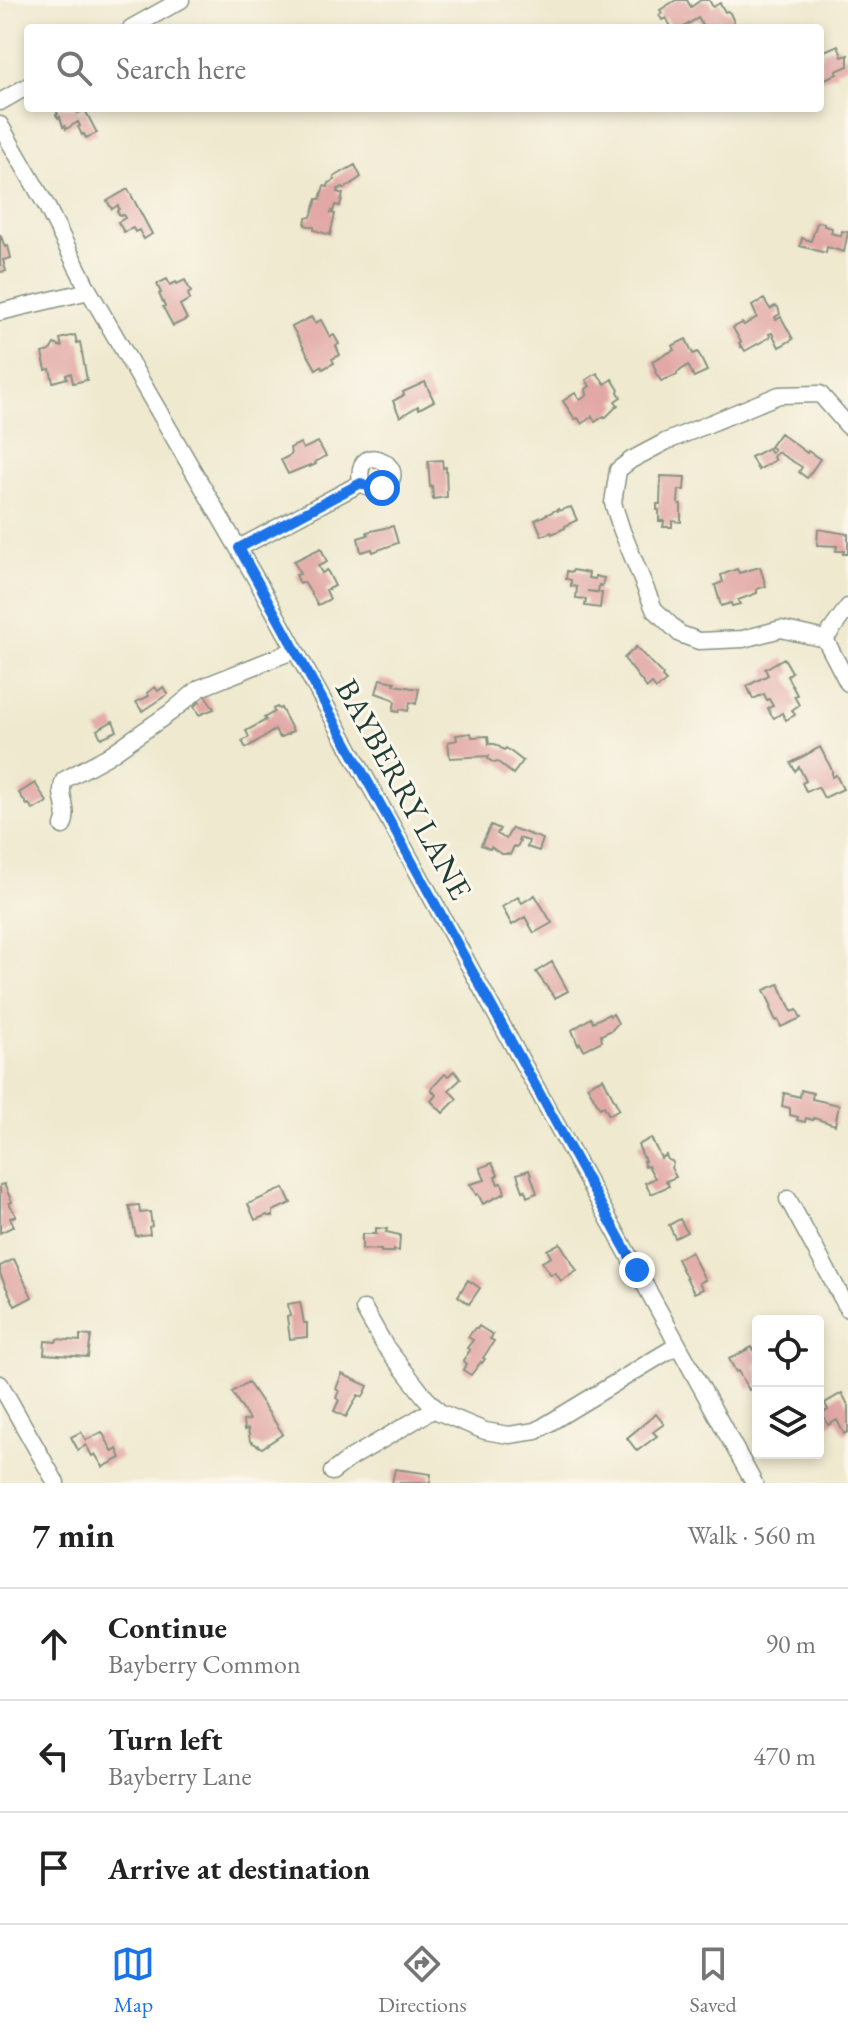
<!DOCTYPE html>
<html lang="en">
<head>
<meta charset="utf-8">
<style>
  body { margin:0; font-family:"EB Garamond",serif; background:#f2f2f2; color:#222 }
  .controls { position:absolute; right:24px; bottom:24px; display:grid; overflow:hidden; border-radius:8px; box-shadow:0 4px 12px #0003 }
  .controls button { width:72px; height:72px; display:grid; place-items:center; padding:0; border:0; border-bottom:2px solid #e0e0e0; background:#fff; color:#222; font:40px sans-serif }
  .stop { position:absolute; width:24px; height:24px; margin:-18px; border:6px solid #1a73e8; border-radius:50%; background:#fff }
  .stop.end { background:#1a73e8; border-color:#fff; box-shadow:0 2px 8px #0008 }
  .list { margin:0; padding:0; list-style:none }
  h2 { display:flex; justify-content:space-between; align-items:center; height:104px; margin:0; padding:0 32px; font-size:34px }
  h2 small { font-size:26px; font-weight:400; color:#767676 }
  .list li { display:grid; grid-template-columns:52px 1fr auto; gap:24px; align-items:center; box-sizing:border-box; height:112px; padding:0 32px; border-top:2px solid #e0e0e0 }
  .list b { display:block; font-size:30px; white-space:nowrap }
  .list p { margin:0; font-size:26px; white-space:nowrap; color:#767676 }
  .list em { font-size:26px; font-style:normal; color:#767676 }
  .icon { flex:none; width:44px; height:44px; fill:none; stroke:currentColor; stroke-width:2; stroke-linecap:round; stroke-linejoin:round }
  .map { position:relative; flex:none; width:848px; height:1483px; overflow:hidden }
  .search { position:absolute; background:#fff; box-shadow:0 4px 12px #0003; left:24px; right:24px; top:24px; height:88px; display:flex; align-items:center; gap:20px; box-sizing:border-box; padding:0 28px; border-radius:8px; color:#767676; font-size:30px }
  .sheet { height:440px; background:#fff }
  nav { display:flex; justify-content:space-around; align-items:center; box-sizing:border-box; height:112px; border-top:2px solid #e0e0e0; background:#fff; font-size:22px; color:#767676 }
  nav a { display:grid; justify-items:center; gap:4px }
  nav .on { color:#1a73e8 }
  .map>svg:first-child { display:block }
  .building { fill:#e2a8a5 }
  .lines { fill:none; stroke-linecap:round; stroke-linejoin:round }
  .minor-casing { stroke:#879382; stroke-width:19 }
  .minor { stroke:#fff; stroke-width:16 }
  .route { stroke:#1a73e8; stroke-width:10 }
  .labels { text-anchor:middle; stroke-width:6; stroke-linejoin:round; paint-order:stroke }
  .street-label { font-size:32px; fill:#1f3d34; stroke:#fbf7ec }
</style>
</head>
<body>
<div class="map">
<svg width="848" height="1483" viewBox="0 0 848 1483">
  <rect width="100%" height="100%" fill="#fbf7ec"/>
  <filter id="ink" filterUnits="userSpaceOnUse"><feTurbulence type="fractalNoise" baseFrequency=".0125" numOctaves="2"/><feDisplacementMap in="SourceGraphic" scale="16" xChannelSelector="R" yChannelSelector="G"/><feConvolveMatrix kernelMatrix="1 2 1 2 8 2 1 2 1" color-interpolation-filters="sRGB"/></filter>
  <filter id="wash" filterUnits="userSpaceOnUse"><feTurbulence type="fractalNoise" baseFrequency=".006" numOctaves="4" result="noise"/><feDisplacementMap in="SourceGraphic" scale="32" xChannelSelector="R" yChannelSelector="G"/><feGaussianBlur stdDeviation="1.8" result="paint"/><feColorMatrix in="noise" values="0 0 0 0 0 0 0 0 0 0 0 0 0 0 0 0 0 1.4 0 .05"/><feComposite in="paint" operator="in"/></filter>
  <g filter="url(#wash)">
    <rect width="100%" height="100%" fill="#efe9cf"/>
    <g id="blocks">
      <path class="building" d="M676,0H687L691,7L701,0H709L713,7L720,3L725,12L727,11L730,13L734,22L728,26L729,28H704L698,18L682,28H672L666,18L662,20L659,15L662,13L660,10Z
        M838,45L842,57L848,55V66L836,71L837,74L820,81V56L823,55L822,52Z
        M55,108H83L77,111L78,113L85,110L97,133L86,138L84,134L82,135L78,127L80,126L78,122L66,129L65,126L63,127L60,117L58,118L56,115L58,114Z
        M355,165L361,177L344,189L343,187L338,189L337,192L343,194L340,206L335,205L333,212L332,211L331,213L335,214L330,235L314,230V227L305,225L306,218L311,217L317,199H320L324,186L328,187L329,183L335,180L334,177Z
        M128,189L152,234L144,239L139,230L135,232L133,228L124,232L118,222L125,218L123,215L120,216L117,211L119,209L118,205L112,209L107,201Z
        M820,222L824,223V226L832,228L831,233L841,236L842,231L848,232L844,252L827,247L826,253L800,246L802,238L811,241L817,223Z
        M0,234L5,247L8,246L11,258L3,260L6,271L0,272Z
        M167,279L170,285L176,282L177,284L185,280L191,292L188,294L190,299L180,305L187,319L173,326L163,307L165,306L159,294L161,293L157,284Z
        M764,299L770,309L775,306L778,307L780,314L775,317L776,320L781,317L793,339L779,347L772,333L769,334L770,337L745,351L742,346L741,347L739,343L741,342L733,328L742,323L744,325L757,317L752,306Z
        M311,317L315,323L321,320L330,337L334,335L339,344L336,346L340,355L332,359L334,363L323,369L321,366L316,369L292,327Z
        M75,335L77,343L80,342L87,380L73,383L71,373L66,375L67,378L53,382L50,369L46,370L42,353L50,351L54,344L62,347L60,339Z
        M686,339L693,354L698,352L707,371L694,377L688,365L677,373V375L661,381L655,372L656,371L652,361L674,350L672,346Z
        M597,373L605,384L612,379L619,390L618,392L621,397L615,401L618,405L605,418L604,416L595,422L592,416L582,424L578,418L575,419L563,401L575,393L580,400L587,395L586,389L590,386L586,380Z
        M425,382L434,401L419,409L418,406L400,417L393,401L404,395L403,392Z
        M780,433L807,453L808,451L820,459L807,478L799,472L802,467L777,452L773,457L775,460L758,470L751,457L768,448L771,453L774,449L770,447Z
        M318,442L326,456L315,462L316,464L310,467V465L288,474L281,460L291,455L290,448L300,443L303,449Z
        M442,460L443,468L446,467L447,497L433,499L432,486L430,487L428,461Z
        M661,476L685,477L684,490H679L678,503L681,505V522L672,521V527H663L664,521H659V510H657V504H660Z
        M571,507L577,520L565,526V528L552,534L551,532L542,536L535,520L558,509V511Z
        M393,526L398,543L373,552L372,549L361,552L358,538L368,535L367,532Z
        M818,529L848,534V554H843L844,551H836L837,546L817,545Z
        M321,548L327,562L318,566L322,573L327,570L335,586L326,590L330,599L318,605L304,582L300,584L296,575L300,574L294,561Z
        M760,567L766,586L757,589V593L738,600L740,604L732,606L731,603L721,606L715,585L723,582L721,575L737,569L739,573Z
        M573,570L589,573L588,578L595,579V576L604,578L602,586L599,585L598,592L587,591L602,593L600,608L585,606L586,599L576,598L577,587L571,586V580L566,579L567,571L572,572Z
        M636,647L663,675L662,677L666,681L656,689L652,684L647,688L624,658Z
        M784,658L792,672L787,676L797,695L794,696L799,705L792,710L795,715L786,720L782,713L774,718L771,715L768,708L773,706L769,699L767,700L764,694L753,699L747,686L768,675L765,669Z
        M380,679L395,682L394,685L419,689L416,704L410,702L408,711L400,709L399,712L393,711L395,702L393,699L376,693Z
        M155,687L158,691L163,687L168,694L142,711L136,702L149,696L147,693Z
        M205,695L214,709L199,715L194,706L200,702L198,699Z
        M277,707L279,709L281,708L293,731L280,738L275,730L246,748L242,741L249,737L246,731L266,720L264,718L274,712L273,709Z
        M113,721L117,731L101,738L97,730Z
        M471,733L472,737L488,736L489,744H495L504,750L506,748L523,761L513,774L498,762L494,763L488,759L489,756L450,758L448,742L457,740L456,735Z
        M820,747L832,770V777L836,775L843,789L824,798L818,787L806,791L802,783L806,781L799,767L795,771L791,763Z
        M35,783L47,802L33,810L29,804L27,805L19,793Z
        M491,825L500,829L497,834L506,839L512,828L543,839L539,851L527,847L529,841L519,838L518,840L520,841L517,847L514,846L510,855L508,854H501L491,847L490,849L481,845Z
        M535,895L552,923L534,933L525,917L512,925L502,907L518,897L522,903Z
        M552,962L568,991L555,998L536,972Z
        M779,984L792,1012L797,1010L801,1018L781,1027L778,1020L776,1021L770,1008L772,1007L764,990Z
        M609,1014L610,1016L613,1014L618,1023L612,1030L601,1035L602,1041L584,1050L580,1043L578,1045L572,1030L591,1018L593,1022Z
        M454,1071L461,1079L449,1090L457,1099L443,1113L431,1101L436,1095L431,1089L445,1074L448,1076Z
        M603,1078L619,1109L609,1115L604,1106L600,1108L587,1086Z
        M801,1090L813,1093L812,1099L839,1105L835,1125L814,1118L813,1120L806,1118L805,1122L797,1120L798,1117L790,1115V1108L782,1106L784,1093L800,1097Z
        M651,1138L661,1158L666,1155L668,1160L672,1161L673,1163L671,1168L676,1177L666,1181L669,1186L651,1194L645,1183L655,1178L648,1166L645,1167L643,1161H645L638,1145Z
        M492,1163L498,1175L495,1177L498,1184L501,1183L503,1186L505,1193L483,1204L478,1194L476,1195L470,1184L485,1180L480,1168Z
        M529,1170L537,1193L527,1197L525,1190L523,1191L517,1174Z
        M4,1184L12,1202L9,1203L16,1216L10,1218L14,1226L0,1233V1185Z
        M284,1188L291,1203L273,1211V1216H268L267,1215L255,1220L248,1204Z
        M139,1205L140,1213L150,1212L152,1226L149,1227L150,1234L136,1236L129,1206Z
        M680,1219L687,1232L675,1238L669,1225Z
        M376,1228L387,1229L386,1232L400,1235L399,1251L394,1250V1252H381V1250L362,1249V1234H376Z
        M560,1243L577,1271L561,1281L555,1272L551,1275L542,1262L551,1257L547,1250Z
        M691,1252L705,1280L699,1283L703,1289L694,1293L677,1259Z
        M14,1259L32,1297L15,1306L0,1274V1266Z
        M468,1280L480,1288L469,1304L458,1296Z
        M300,1302L304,1323H307V1337L290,1339L287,1317L290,1316L288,1304Z
        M479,1326L493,1335L490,1339L494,1341L483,1358L485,1359L482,1363L481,1362L471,1375L463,1370L466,1364L463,1361L470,1350L467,1348L473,1340L468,1337L475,1328L477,1329Z
        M80,1335L91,1336L88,1357L44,1354L45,1341L56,1342L57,1339L80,1341Z
        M752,1347L758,1357V1362L754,1364L758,1372V1384L749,1390L738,1371L736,1372L729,1359Z
        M342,1374L368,1386L363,1397L358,1395L346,1417L334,1411L339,1400L336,1398L339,1391L336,1389Z
        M248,1382L283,1434L262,1448L250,1441L248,1429L244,1430L243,1421L249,1420L232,1392Z
        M842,1393L848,1405V1432L844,1434L837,1420L828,1425L822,1413L828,1410L825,1403Z
        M656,1414L664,1424L653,1432L657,1436L637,1451L627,1438Z
        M81,1432L86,1440L102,1432L113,1452L117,1449L121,1458L103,1467L95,1454L92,1456L86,1445L78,1450L71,1437Z
        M395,1469L431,1474L430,1483H392Z"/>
    </g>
  </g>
  <g filter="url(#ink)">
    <use href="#blocks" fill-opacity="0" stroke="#879382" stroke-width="2"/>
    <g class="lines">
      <g class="minor-casing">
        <path id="minor" d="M131,28L181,0
          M0,102L28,86
          M0,125L46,205L89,291L260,586L754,1483
          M0,312L89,291
          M848,426L820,394L779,395L665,442L631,460L618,470L613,503L622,531L654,609L680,634L699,641L743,639L781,629L825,639L848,683
          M239,548L361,483C353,431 424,475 375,490L361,483
          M825,639L848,607
          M63,826C71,808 57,797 64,780L108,756L171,712L200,688L295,650
          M788,1199L848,1309
          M364,1309L385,1346L424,1396L439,1412L485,1431L509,1435L536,1431L678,1345
          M0,1384L56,1483
          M332,1472L349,1459L436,1408"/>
      </g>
      <use href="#minor" class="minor"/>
    </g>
  </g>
  <g class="lines" filter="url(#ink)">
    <path class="route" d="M382,488L375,490L361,483L239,548L637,1270"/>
  </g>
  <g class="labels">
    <g class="street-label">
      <text transform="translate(404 789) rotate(61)" y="11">BAYBERRY LANE</text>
    </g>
  </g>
</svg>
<div class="controls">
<button><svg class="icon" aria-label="locate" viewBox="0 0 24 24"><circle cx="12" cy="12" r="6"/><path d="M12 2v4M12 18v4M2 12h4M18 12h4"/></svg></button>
<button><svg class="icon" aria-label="layers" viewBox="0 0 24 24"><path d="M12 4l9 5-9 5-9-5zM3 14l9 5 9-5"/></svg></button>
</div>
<div class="stop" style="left:382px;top:488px"></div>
<div class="stop end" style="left:637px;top:1270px"></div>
<div class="search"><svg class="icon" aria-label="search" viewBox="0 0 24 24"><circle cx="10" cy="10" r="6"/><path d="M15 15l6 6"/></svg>Search here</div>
</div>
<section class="sheet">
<h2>7 min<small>Walk · 560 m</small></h2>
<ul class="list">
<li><svg class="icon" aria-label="ahead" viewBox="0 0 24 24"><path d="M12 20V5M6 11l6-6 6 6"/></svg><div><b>Continue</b><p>Bayberry Common</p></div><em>90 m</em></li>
<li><svg class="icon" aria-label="left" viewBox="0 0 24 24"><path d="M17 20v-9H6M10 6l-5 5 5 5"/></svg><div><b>Turn left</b><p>Bayberry Lane</p></div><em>470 m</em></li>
<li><svg class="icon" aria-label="arrive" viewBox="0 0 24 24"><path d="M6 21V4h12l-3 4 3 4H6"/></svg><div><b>Arrive at destination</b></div></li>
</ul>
</section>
<nav>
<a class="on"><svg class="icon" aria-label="map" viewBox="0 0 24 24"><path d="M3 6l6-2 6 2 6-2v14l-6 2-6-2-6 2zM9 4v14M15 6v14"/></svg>Map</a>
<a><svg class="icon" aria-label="directions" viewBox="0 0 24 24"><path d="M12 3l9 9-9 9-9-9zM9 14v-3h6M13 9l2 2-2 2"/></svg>Directions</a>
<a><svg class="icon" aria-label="saved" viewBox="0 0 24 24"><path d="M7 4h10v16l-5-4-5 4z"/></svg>Saved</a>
</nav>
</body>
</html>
